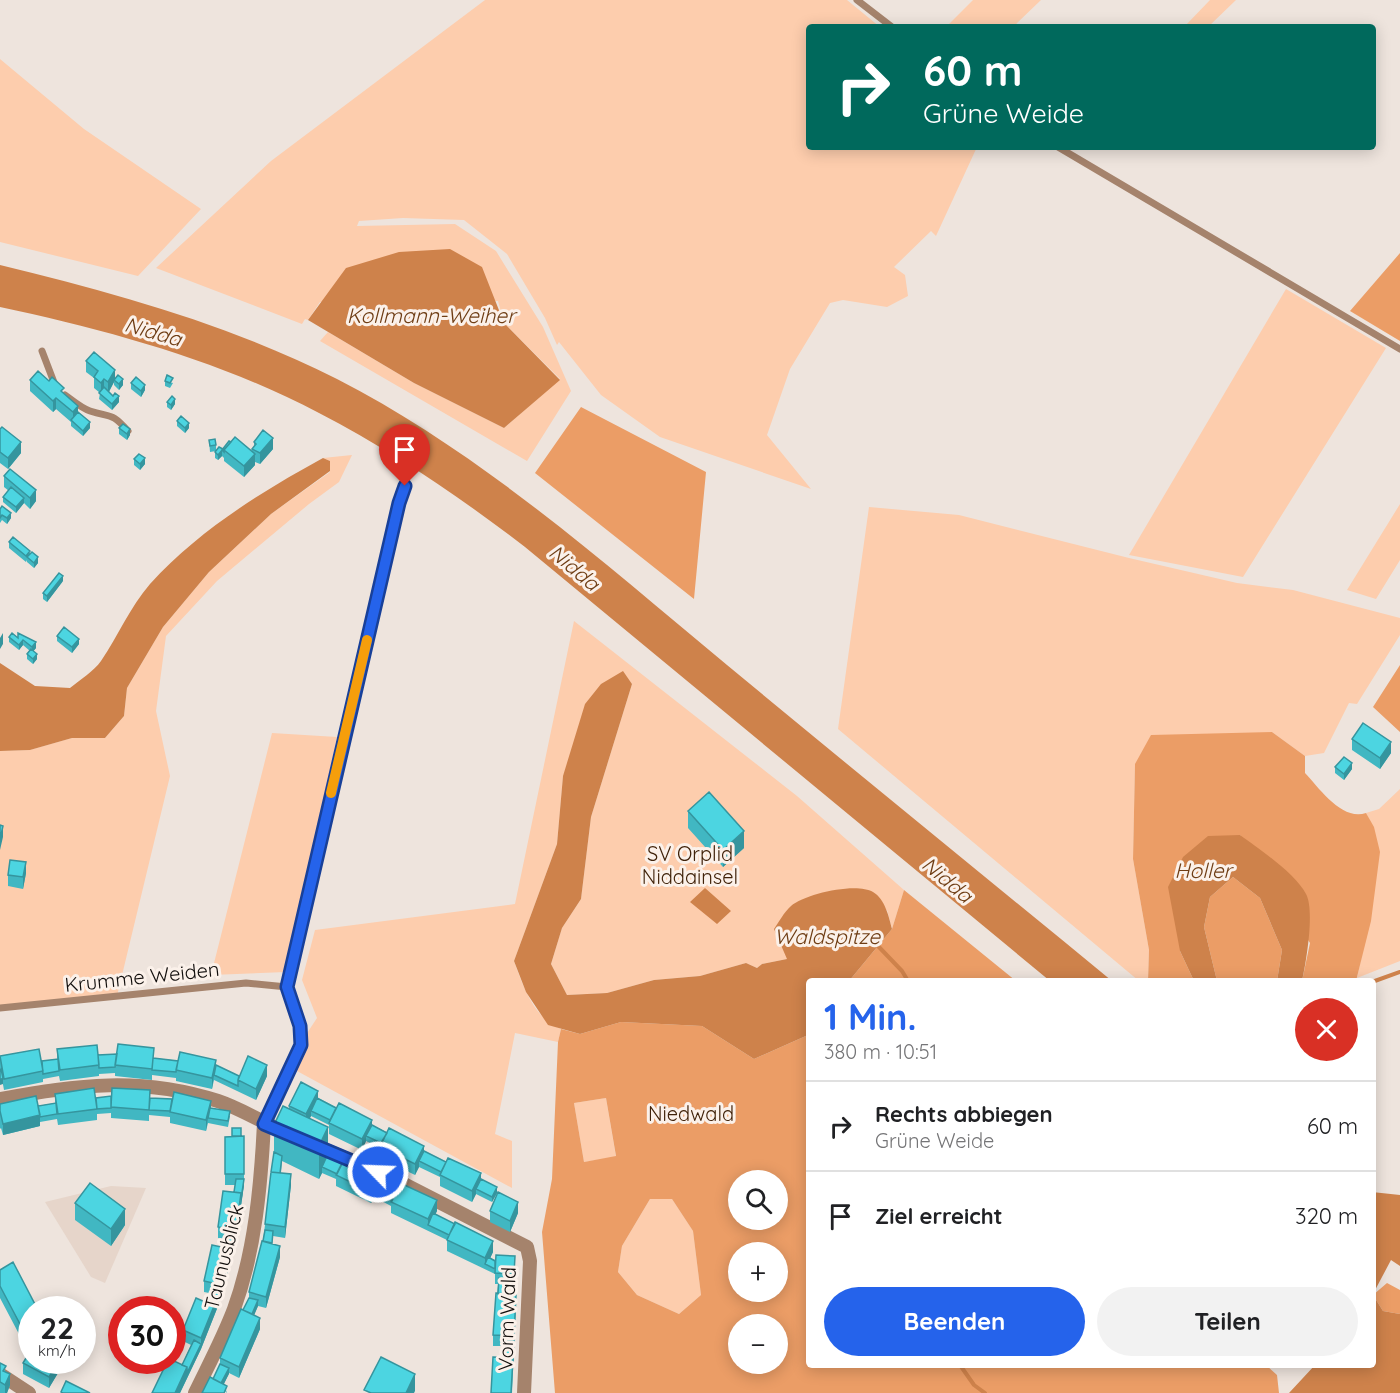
<!DOCTYPE html>
<html lang="de">
<head>
<meta charset="utf-8">
<style>
  :root { --surface:#fff; --page:#f2f2f2; --text:#202124; --muted:#757577; --line:#e0e0e0; --accent:#2563eb }
  body { margin:0; font-family:Quicksand,sans-serif; background:var(--page); color:var(--text); height:100vh; display:flex; flex-direction:column; font-size:22px; white-space:nowrap }
  * { box-sizing:border-box; margin:0 }
  p { font-size:20px; color:var(--muted) }
  .icon { flex:none; width:33px; height:33px; fill:none; stroke:currentColor; stroke-width:2; stroke-linecap:round; stroke-linejoin:round }
  .map { position:relative; flex:1; overflow:hidden }
  .drawer { position:absolute; left:806px; top:978px; width:570px; height:390px; display:flex; flex-direction:column; background:var(--surface); border-radius:6px; box-shadow:0 3px 15px #0003 }
  .drawer>* { flex:none }
  .hud { position:absolute; left:806px; top:24px; width:570px; height:126px; border-radius:6px; box-shadow:0 3px 15px #0003; background:#00695c; color:#fff; overflow:hidden }
  .fabs { position:absolute; left:728px; top:1170px; display:grid; gap:12px }
  .fabs a { display:grid; place-items:center; width:60px; height:60px; border-radius:50%; background:var(--surface); box-shadow:0 3px 15px #0003; font-size:30px }
  .speed { position:absolute; left:18px; top:1296px; display:flex; gap:12px; font-size:30px; font-weight:700; text-align:center }
  .speed>* { display:grid; place-content:center; width:78px; height:78px; border-radius:50%; background:var(--surface); box-shadow:0 3px 15px #0003; line-height:1 }
  .speed small { font-size:15px; font-weight:400 }
  .speed .limit { border:9px solid #d22; background:#fff; color:#111 }
  .pin { position:absolute; display:grid; place-items:center; width:51px; height:51px; color:#fff; margin:-62px -26px; border-radius:50% 50% 50% 0; rotate:-45deg; box-shadow:0 0 6px #0007 }
  .pin .icon { rotate:45deg }
  .me { position:absolute; width:66px; margin:-33px; rotate:294deg; stroke-linejoin:round; filter:drop-shadow(0 0 4px #0008) }
  .turn { display:flex; align-items:center; gap:21px; height:126px; padding:0 18px; font-size:27px }
  .turn .icon { width:78px; height:78px; stroke-width:2.5 }
  .turn b { display:block; font-size:42px; line-height:51px }
  .round { display:grid; place-items:center; flex:none; width:63px; height:63px; border-radius:32px; background:var(--page) }
  .summary { display:flex; align-items:center; justify-content:space-between; height:102px; padding:0 18px }
  h1 { font-size:36px; font-weight:700; line-height:45px; color:var(--accent) }
  .button { display:flex; gap:12px; margin-top:auto; padding:12px 18px }
  .button a { flex:1; height:69px; border-radius:36px; background:var(--accent); color:#fff; font-size:24px; font-weight:700; line-height:69px; text-align:center }
  .button a+a { background:var(--page); color:var(--text) }
  ul { padding:0; list-style:none }
  li { display:flex; align-items:center; gap:18px; height:90px; padding:0 18px; border-top:2px solid var(--line) }
  li div { flex:1 }
  li b { display:block; font-size:22px }
  li em { font-style:normal }
  .map>svg:first-child { display:block }
  .built { fill:#e6d5ca }
  .green { fill:#fdcdad }
  .forest { fill:#eb9d66; fill-rule:evenodd }
  .water { fill:#ce824b }
  .lines { fill:none; stroke-linecap:round; stroke-linejoin:round }
  .stream { stroke:#ce824b; stroke-width:4 }
  .lane { stroke:#a5836c; stroke-width:7 }
  .street { stroke:#a5836c; stroke-width:14 }
  .wall { fill:#41b7c2 }
  .shaded-wall { fill:#35959e }
  .building { fill:#4cd5e1; stroke:#35959e; stroke-width:1.5 }
  .route-casing { stroke:#184099; stroke-width:15 }
  .route { stroke:#2563eb; stroke-width:10 }
  .slow { stroke:#f59e0b; stroke-width:10 }
  .labels { text-anchor:middle; stroke-width:6; stroke-linejoin:round; paint-order:stroke }
  .park-label { font-size:20px; fill:#402209; stroke:#fbf1ea }
  .street-label { font-size:20px; fill:#110e0c; stroke:#fbf1ea }
  .water-label { font-size:21px; font-style:italic; fill:#6f3d14; stroke:#fbf1ea }
</style>
</head>
<body>
<div class="map">
<svg width="1400" height="1393" viewBox="0 0 1400 1393">
  <rect width="100%" height="100%" fill="#eee4dd"/>
  <!-- built -->
  <path class="built" d="M111,1186L146,1188L105,1283L91,1277L45,1202Z"/>
  <!-- green -->
  <path class="green" d="M485,0H847L880,27H808V147H977L936,236L931,231L894,267L905,275L908,296L887,307L843,300L830,303L790,369L767,435L811,489L660,437L601,395L559,342L557,345L545,318L507,254L464,220L403,218L359,221L357,226L455,224L496,251L543,327L571,391L527,461L320,341L328,332L414,383L504,428L560,379L504,323L498,301L320,302L308,320L305,319L302,324L156,268L271,161Z
    M973,0H1041L1013,27H946Z
    M1210,0H1236L1208,27H1184Z
    M0,59L84,129L201,209L138,276L0,242Z
    M1286,289L1386,348L1243,577L1129,555Z
    M352,455L339,482L309,504L217,581L166,636L156,711L170,776L117,996L0,1008V751L30,750L72,738H105L124,716L127,688L163,627L209,572L271,514L330,472V461L323,458Z
    M1400,504V560L1376,599L1347,590Z
    M869,507L959,515L1129,558L1237,583L1293,590L1400,618V635L1357,704L1349,703L1324,753L1305,756L1272,732L1135,764L1133,859L1149,950L1148,981H1139L838,729Z
    M574,621L797,796L904,890L892,929L887,910L787,959L762,964L757,968L746,963L700,976L654,980L607,993L567,995L551,964L562,928L581,899L591,817L632,684L623,672L563,776L557,844L514,961C523,986 534,1019 561,1029L558,1042L515,1033L495,1134L512,1141V1188L286,1065L317,1018L302,980L315,930L515,904Z
    M272,733L337,737L286,972L211,975Z
    M1400,789V961L1357,978C1366,939 1386,848 1366,813L1379,809Z
    M606,1098L616,1157L584,1162L574,1103Z
    M650,1199H672L693,1231L701,1295L679,1314L637,1295L618,1272L622,1246Z"/>
  <!-- forest -->
  <path class="forest" d="M1400,253V341L1350,311Z
    M581,407L706,472L694,599L535,473Z
    M1400,665V732L1373,707Z
    M1272,732L1305,756V773C1320,789 1342,821 1366,813L1374,827L1380,852L1371,921L1356,981H1302L1310,943L1240,835L1180,951L1194,981H1148L1149,950L1133,859L1135,764L1151,735Z
    M1233,877L1260,898L1282,950L1277,981H1217L1204,927L1210,897Z
    M904,890L1016,981H849L892,929Z
    M621,1022L702,1026L754,1059L808,1035V1365H1266L1277,1375L1279,1393H555L542,1232L552,1179L558,1042L561,1029L580,1034ZM606,1098L616,1156L584,1162L574,1103ZM738,1180H777V1220H738ZM650,1199H672L693,1231L701,1295L679,1314L637,1295L618,1272L622,1246ZM738,1252H777V1292H738ZM738,1324H777V1364H738Z
    M1387,1283L1400,1290V1314L1383,1311L1373,1295Z"/>
  <!-- water -->
  <path class="water" d="M450,249L482,267L504,323L560,380L504,428L414,383L308,320L346,268L399,252Z
    M0,265C115,293 231,325 337,379C481,453 604,563 727,665C855,771 984,876 1112,981H1050L525,547C460,497 392,451 319,413C221,361 108,330 0,307Z
    M323,458L330,461V471L271,514L209,572L163,627L127,688L124,716L105,738H72L30,750L0,751V663L35,686L70,688C80,680 94,671 101,661C118,636 130,607 150,584C198,531 261,492 323,458Z
    M623,671L632,684L591,817L581,899L562,928L551,964L567,995L607,993L654,980L700,976L746,963L757,968L762,964L787,959L774,929C779,922 784,912 791,906C805,894 856,882 873,892C885,899 889,917 892,929L849,981H808V1035L754,1059L702,1026L621,1022L580,1034L548,1025L526,992L514,961L557,844L563,776L585,704L601,684Z
    M1240,835C1259,849 1295,873 1306,894C1315,910 1306,963 1302,981H1277L1282,950L1260,898L1233,877L1210,897L1204,927L1217,981H1194L1180,951L1168,887L1183,857L1208,836Z
    M705,888L731,911L717,924L690,902Z
    M1372,1192L1400,1195V1266L1391,1260L1373,1294Z
    M1373,1295L1383,1311L1400,1314V1393H1289L1315,1365H1372Z"/>
  <g class="lines">
    <!-- stream -->
    <path class="stream" d="M878,946L902,971L908,981
      M1372,982L1400,972
      M960,1365L974,1385L985,1393"/>
    <!-- lane -->
    <path class="lane" d="M857,0L892,27
      M1058,147L1400,349
      M42,351L55,385
      M65,395C72,400 81,408 90,411C112,418 111,412 128,431
      M0,1008L246,983L287,987
      M264,1123L301,1045L300,1026L287,987L399,503L405,486"/>
    <!-- street -->
    <path class="street" d="M0,1099C79,1085 139,1076 218,1101C242,1109 265,1124 289,1134
      M312,1144L396,1180L527,1247L530,1261L524,1393
      M0,1374L29,1393
      M195,1393C208,1366 223,1338 234,1309C255,1251 261,1185 264,1123"/>
  </g>
  <!-- wall -->
  <path class="wall" d="M86,361L123,385L119,390L114,385V382L109,392L119,402L112,410L99,399L100,393L94,388V378L86,372Z
    M30,380L64,394L90,428L83,436L71,426V422L56,409L53,412L30,391Z
    M165,381L173,383L170,388L165,386Z
    M131,383L145,390L141,397L131,389Z
    M167,402L175,404L171,410L167,407Z
    M177,421L189,428L185,433L177,426Z
    M119,428L130,435L127,440L119,434Z
    M0,429L21,453L8,469L0,463Z
    M209,440L216,445V451L210,452Z
    M254,442L273,449L260,464L255,462V465L244,477L224,461V458L222,456L218,460L215,458V452L223,450L252,451V449L254,447Z
    M134,459L145,464L140,470L134,465Z
    M4,476L36,501L30,509L24,503L16,513L3,502V497L9,491L4,487Z
    M0,509L11,518L7,524L2,520L0,523Z
    M9,542L30,553L38,563L34,568L27,562V560L26,562L9,548Z
    M63,581L47,602L43,599V593Z
    M57,636L79,644L72,653L57,641Z
    M9,637L18,638L36,648L33,651L37,659L33,664L27,659V654L30,651L23,645L19,650L9,642Z
    M1352,739L1391,753L1380,769L1352,750Z
    M1335,767L1352,769L1344,780L1335,773Z
    M688,811L744,848L723,867L688,828Z
    M26,873L23,889L8,886V875Z
    M57,1049L98,1055L154,1058L216,1065L239,1076H267L256,1100L214,1080L212,1089L176,1081V1078L152,1075V1080L115,1076V1073L99,1074V1076L60,1081L59,1076L43,1079V1082L4,1090L0,1068V1056L42,1061L57,1059Z
    M55,1094L96,1098H150L211,1108L230,1116L228,1127L208,1123L206,1131L170,1123V1117L149,1115V1114V1121L111,1118V1113L97,1114V1120L58,1125L57,1119L40,1122V1126L3,1135L1,1128L0,1129V1104L38,1106L55,1103Z
    M318,1098L481,1179L497,1193L492,1202L476,1194L472,1202L440,1186V1177L419,1167L415,1175L380,1158V1148L366,1141L362,1150L329,1134V1125L311,1116L310,1118L328,1157L437,1211L435,1214L493,1252L490,1258L515,1267L514,1285L506,1284V1294L516,1306L512,1393H491L504,1357L505,1346H493V1335L498,1284H495V1274L447,1251V1240L391,1213V1206L374,1197L371,1203L336,1186V1179L322,1173L319,1179L282,1161L281,1173L291,1185L285,1238L273,1236L272,1244L280,1257L266,1308L258,1306L254,1315L260,1329L239,1378L229,1373L224,1384L227,1393L213,1379L220,1364V1358L249,1298V1292L263,1241L274,1152V1125L289,1109V1106Z
    M244,1136V1185L236,1241L222,1296L201,1349L180,1393H152L182,1365L191,1345L183,1341V1330L210,1304L214,1294L204,1292V1281L225,1248L227,1240L218,1238V1227L234,1192L235,1185H225V1137Z
    M75,1203L125,1225L111,1246L75,1220Z
    M490,1211L518,1213L510,1232L490,1222Z
    M0,1270L38,1310L32,1360L58,1373L49,1388L23,1374V1363L29,1353L0,1298Z
    M0,1363L6,1372L10,1385L7,1393H0Z"/>
  <!-- shaded-wall -->
  <path class="shaded-wall" d="M115,370V381L114,380V382L108,393V382Z
    M104,379V390L101,394V383Z
    M123,379V385L119,390V384Z
    M145,385V390L141,397V391Z
    M119,396V402L112,410V404Z
    M56,398V409L53,412V401Z
    M175,399V404L171,410V405Z
    M78,406V417L73,423V412Z
    M90,422V428L83,436V431Z
    M189,423V428L185,433V428Z
    M130,429V435L127,440V434Z
    M273,438V449L260,464V453Z
    M21,442V453L8,469V458Z
    M222,450V456L218,460V455Z
    M255,454V465L244,477V466Z
    M145,458V464L140,470V464Z
    M36,490V501L30,509V498Z
    M24,498V503L16,513V507Z
    M11,513V518L7,524V518Z
    M38,557V563L34,568V563Z
    M63,576V581L47,602V596Z
    M3,633V644L0,649V638Z
    M79,639V644L72,653V647Z
    M23,640V645L19,650V645Z
    M36,642V648L32,653V647Z
    M37,654V659L33,664V659Z
    M1391,742V753L1380,769V758Z
    M1352,763V769L1344,780V774Z
    M3,826V837L0,850V839Z
    M744,831V848L723,867V850Z
    M26,862V873L23,889V877Z
    M216,1060V1071L214,1075L212,1089V1078Z
    M267,1065V1076L256,1100V1089Z
    M3,1078V1084L0,1085V1080Z
    M318,1091V1102L311,1111V1116L306,1125V1114Z
    M211,1101V1112L208,1118L206,1131V1120Z
    M40,1115V1126L3,1135V1124Z
    M372,1120V1131L366,1136V1141L362,1150V1139Z
    M328,1127V1160L322,1167V1173L319,1179V1146Z
    M424,1146V1157L419,1161V1167L415,1175V1164Z
    M481,1173V1185L476,1189V1194L472,1202V1191Z
    M291,1174V1185L285,1238V1227Z
    M380,1174V1185L374,1192V1197L371,1203V1192Z
    M244,1179V1185L236,1241V1230Z
    M497,1187V1193L492,1202V1197Z
    M437,1200V1211L430,1226L428,1225V1219Z
    M518,1202V1213L510,1232V1221Z
    M125,1209V1225L111,1246V1229Z
    M236,1235V1241L222,1296L201,1349L180,1393H175L187,1367L201,1344V1338L214,1306L222,1291V1285L231,1249Z
    M493,1241V1252L487,1265L485,1264V1258Z
    M280,1246V1257L266,1308V1297Z
    M258,1300V1306L250,1325V1319Z
    M260,1318V1329L239,1378V1367Z
    M58,1362V1373L49,1388V1377Z
    M229,1368V1374L219,1393V1387Z
    M10,1374V1385L7,1393H5V1385Z
    M415,1374V1391L414,1393H406Z"/>
  <!-- building -->
  <path class="building" d="M94,352L115,370L108,382L104,379L101,383L94,377L98,371L86,361Z
    M38,371L49,381L52,377L64,388L61,391L78,406L73,412L56,398L53,401L30,380Z
    M118,375L123,379L119,384L114,380Z
    M167,375L173,378L170,383L165,381Z
    M136,377L145,385L141,391L131,383Z
    M104,387L113,396L115,393L119,396L112,404L99,393Z
    M172,396L175,399L171,405L167,402Z
    M78,412L90,422L83,431L71,420Z
    M181,416L189,423L185,428L177,421Z
    M123,424L130,429L127,434L119,428Z
    M2,427L21,442L8,458L0,452V429Z
    M263,430L273,438L260,453L252,449L256,444L254,442Z
    M235,437L255,454L244,466L224,450Z
    M215,439L216,445L210,446L209,440Z
    M229,441L231,442L224,450V452L222,450Z
    M219,447L223,449L218,455L215,452Z
    M139,454L145,458L140,464L134,459Z
    M10,469L36,490L30,498L4,476Z
    M11,487L24,498L16,507L3,497Z
    M2,506L11,513L7,518L2,515L0,518V509Z
    M13,537L30,551L26,556L9,542Z
    M32,552L38,557L34,563L27,557Z
    M59,573L63,576L47,596L43,593Z
    M64,627L79,639L72,647L57,636Z
    M12,633L18,638V633L36,642L32,647L23,640L19,645L9,637Z
    M31,649L37,654L33,659L27,654Z
    M1363,723L1391,742L1380,758L1352,739Z
    M1344,757L1352,763L1344,774L1335,767Z
    M709,792L744,831L723,850L688,811Z
    M0,825L3,826L0,839Z
    M10,860L26,862L23,877L8,875Z
    M118,1044L154,1048L152,1069L115,1065Z
    M97,1045L99,1065L60,1070L57,1049Z
    M39,1049L43,1071L4,1079L0,1056Z
    M180,1052L216,1060L212,1078L176,1070Z
    M117,1054L115,1067L99,1068L98,1055Z
    M248,1056L267,1065L256,1089L238,1080Z
    M153,1058L178,1061L176,1072L152,1070Z
    M58,1059L59,1071L43,1074L42,1061Z
    M216,1065L239,1076L238,1080V1086L214,1075Z
    M1,1069L3,1078L0,1080V1070Z
    M301,1082L318,1091L306,1114L289,1106Z
    M94,1088L97,1109L58,1114L55,1094Z
    M112,1088L150,1090L149,1110L111,1107Z
    M174,1092L211,1101L206,1120L170,1112Z
    M36,1096L40,1115L3,1124L0,1111V1104Z
    M111,1096V1108L96,1109H97L96,1098Z
    M150,1098L172,1099L170,1111L149,1110Z
    M317,1098L336,1108L330,1120L311,1111Z
    M56,1103L57,1114L40,1117L38,1106Z
    M339,1103L372,1120L362,1139L329,1123Z
    M283,1106L328,1127L319,1146L274,1125Z
    M210,1108L230,1111L228,1121L208,1118Z
    M372,1125L387,1133L381,1143L366,1136Z
    M232,1128H241V1136H232Z
    M389,1128L424,1146L415,1164L380,1147Z
    M244,1136V1174H225V1137Z
    M424,1151L446,1162L441,1172L419,1161Z
    M274,1152L282,1156L280,1173L271,1172Z
    M327,1156L342,1164L337,1174L322,1167Z
    M345,1157L380,1174L371,1192L336,1175Z
    M448,1158L481,1173L472,1191L440,1175Z
    M271,1172L291,1174L285,1227L265,1224Z
    M236,1179H244L241,1199V1193L234,1192Z
    M481,1179L497,1187L492,1197L476,1189Z
    M379,1182L397,1190L392,1201L374,1192Z
    M90,1183L125,1209L111,1229L75,1203Z
    M400,1183L437,1200L428,1219L391,1202Z
    M223,1191L241,1193L236,1230L218,1227Z
    M498,1192L518,1202L510,1221L490,1211Z
    M433,1213L455,1224L449,1235L428,1225Z
    M455,1222L493,1241L485,1258L447,1240Z
    M265,1230L273,1231L272,1243L263,1241Z
    M228,1234L236,1235L231,1255V1249L225,1248Z
    M262,1241L280,1246L266,1297L249,1292Z
    M212,1245L231,1249L222,1285L204,1281Z
    M496,1255L515,1256L514,1274L495,1273Z
    M488,1257L495,1261V1269L485,1264Z
    M13,1262L38,1310H32V1347L0,1286V1270Z
    M499,1278L506,1279V1294H498Z
    M216,1289L222,1291L214,1311V1306L210,1304Z
    M496,1293L516,1295L514,1336L493,1335Z
    M196,1298L214,1306L201,1338L183,1330Z
    M249,1298L258,1300L252,1314L243,1310Z
    M241,1309L260,1318L239,1367L220,1358Z
    M194,1340L201,1344L187,1373V1367L182,1365Z
    M505,1341H514L513,1363V1358L504,1357Z
    M32,1348V1360H55L58,1362L49,1377L23,1363Z
    M381,1357L415,1374L406,1393H371L364,1390Z
    M493,1357L513,1358L511,1393H491Z
    M168,1360H172L187,1367L175,1393H152Z
    M0,1363L6,1366L3,1371L10,1374L5,1385L0,1382Z
    M220,1364L229,1368L221,1383L213,1379Z
    M210,1377L227,1386L224,1393H202Z
    M66,1381L90,1393H63L61,1392Z"/>
  <g class="lines">
    <defs>
      <path id="route" d="M378,1172L264,1124L301,1045L300,1026L287,987L399,503L405,486"/>
    </defs>
    <!-- route casing -->
    <use href="#route" class="route-casing"/>
    <!-- route -->
    <use href="#route" class="route"/>
    <!-- slow -->
    <path class="slow" d="M331,793L367,640"/>
  </g>
  <g class="labels">
    <!-- park labels -->
    <g class="park-label">
      <text x="690" y="861">SV Orplid<tspan x="690" dy="23">Niddainsel</tspan></text>
      <text x="691" y="1121">Niedwald</text>
    </g>
    <!-- street labels -->
    <g class="street-label">
      <text transform="translate(142 977) rotate(-6)" y="7">Krumme Weiden</text>
      <text transform="translate(224 1257) rotate(-76)" y="7">Taunusblick</text>
      <text transform="translate(507 1319) rotate(-88)" y="7">Vorm Wald</text>
    </g>
    <!-- water labels -->
    <g class="water-label">
      <text x="431" y="323">Kollmann-Weiher</text>
      <text transform="translate(153 332) rotate(16)" y="7">Nidda</text>
      <text transform="translate(574 568) rotate(40)" y="7">Nidda</text>
      <text x="1203" y="878">Holler</text>
      <text transform="translate(947 880) rotate(40)" y="7">Nidda</text>
      <text x="827" y="944">Waldspitze</text>
    </g>
  </g>
</svg>
<div class="fabs">
<a><svg class="icon" aria-label="search" viewBox="0 0 24 24"><circle cx="10" cy="10" r="6"/><path d="M15 15l6 6"/></svg></a>
<a>+</a>
<a>−</a>
</div>
<div class="speed"><div>22<small>km/h</small></div><div class="limit">30</div></div>
<div class="pin" style="left:405px;top:486px;background:#d93025"><svg class="icon" aria-label="arrive" viewBox="0 0 24 24"><path d="M6 21V4h12l-3 4 3 4H6"/></svg></div>
<svg class="me" style="left:378px;top:1172px" viewBox="-20 -20 40 40"><circle r="17" fill="#2563eb" stroke="#fff" stroke-width="3"/><path d="M0-11L8 9 0 5-8 9z" fill="#fff"/></svg>
<div class="hud">
<div class="turn"><svg class="icon" aria-label="right" viewBox="0 0 24 24"><path d="M7 20v-9h11M14 6l5 5-5 5"/></svg><div><b>60 m</b>Grüne Weide</div></div>
</div>
<section class="drawer">
<div class="summary"><div><h1>1 Min.</h1><p>380 m · 10:51</p></div><a class="round" style="background:#d93025;color:#fff"><svg class="icon" aria-label="close" viewBox="0 0 24 24"><path d="M6 6l12 12M18 6L6 18"/></svg></a></div>
<ul>
<li><svg class="icon" aria-label="right" viewBox="0 0 24 24"><path d="M7 20v-9h11M14 6l5 5-5 5"/></svg><div><b>Rechts abbiegen</b><p>Grüne Weide</p></div><em>60 m</em></li>
<li><svg class="icon" aria-label="arrive" viewBox="0 0 24 24"><path d="M6 21V4h12l-3 4 3 4H6"/></svg><div><b>Ziel erreicht</b></div><em>320 m</em></li>
</ul>
<div class="button"><a>Beenden</a><a>Teilen</a></div>
</section>
</div>
</body>
</html>
